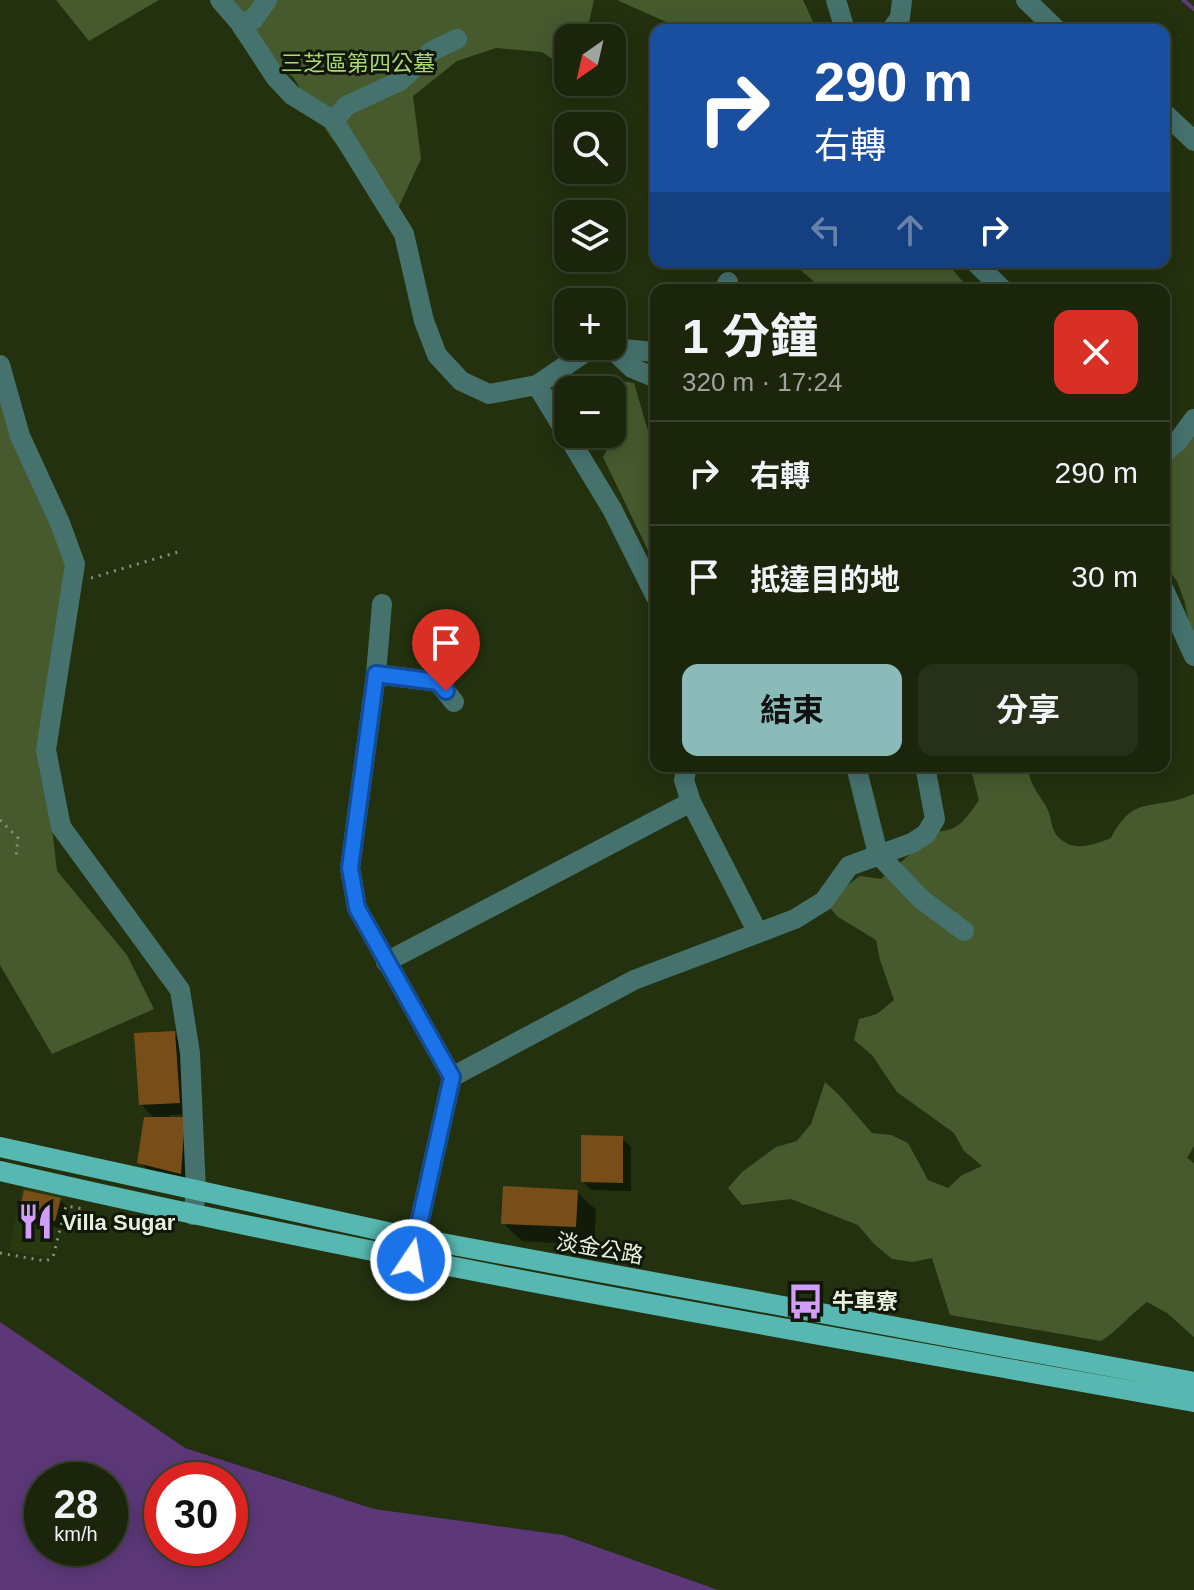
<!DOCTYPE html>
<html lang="zh-TW">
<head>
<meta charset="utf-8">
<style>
  :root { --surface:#1a250b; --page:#273119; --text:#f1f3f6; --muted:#9fa59d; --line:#38422c; --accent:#8bbbb9 }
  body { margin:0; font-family:Arial,"Noto Sans TC",sans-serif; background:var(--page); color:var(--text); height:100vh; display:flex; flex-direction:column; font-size:30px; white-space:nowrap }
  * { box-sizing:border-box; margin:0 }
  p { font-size:26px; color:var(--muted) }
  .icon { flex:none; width:44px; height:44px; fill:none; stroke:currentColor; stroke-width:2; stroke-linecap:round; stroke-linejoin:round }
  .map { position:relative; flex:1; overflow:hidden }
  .details { position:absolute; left:650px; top:284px; width:520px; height:488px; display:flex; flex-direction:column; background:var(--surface); border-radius:16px; box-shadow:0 4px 20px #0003,0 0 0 2px var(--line) }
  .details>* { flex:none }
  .guide { position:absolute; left:650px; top:24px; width:520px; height:244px; border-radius:16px; box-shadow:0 4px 20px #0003,0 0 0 2px var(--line); background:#1a4fa0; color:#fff; overflow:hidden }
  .needle { width:52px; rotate:214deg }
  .buttons { position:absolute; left:554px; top:24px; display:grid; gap:16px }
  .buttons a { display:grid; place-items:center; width:72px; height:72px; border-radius:16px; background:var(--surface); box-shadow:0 4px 20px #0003,0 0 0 2px var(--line); font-size:40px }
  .speed { position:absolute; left:24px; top:1462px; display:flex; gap:16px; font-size:40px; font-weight:700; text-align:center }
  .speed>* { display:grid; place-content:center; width:104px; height:104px; border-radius:50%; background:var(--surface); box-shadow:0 4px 20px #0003,0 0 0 2px var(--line); line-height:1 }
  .speed small { font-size:20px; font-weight:400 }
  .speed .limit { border:12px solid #d22; background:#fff; color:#111 }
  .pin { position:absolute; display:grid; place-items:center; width:68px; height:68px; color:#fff; margin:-82px -34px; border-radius:50% 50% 50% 0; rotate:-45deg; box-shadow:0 0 8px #0007 }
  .pin .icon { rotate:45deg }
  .me { position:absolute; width:88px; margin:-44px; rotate:12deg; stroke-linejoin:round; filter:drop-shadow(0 0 6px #0008) }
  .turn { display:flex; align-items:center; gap:28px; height:168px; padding:0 32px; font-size:36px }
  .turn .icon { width:104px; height:104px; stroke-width:2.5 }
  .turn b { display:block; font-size:56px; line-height:68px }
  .lanes { display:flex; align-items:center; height:76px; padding:0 32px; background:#0003; justify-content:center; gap:40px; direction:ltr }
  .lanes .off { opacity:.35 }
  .round { display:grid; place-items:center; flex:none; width:84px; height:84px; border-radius:16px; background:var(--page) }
  .summary { display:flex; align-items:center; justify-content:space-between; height:136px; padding:0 32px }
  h1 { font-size:48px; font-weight:700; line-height:60px }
  .action { display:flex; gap:16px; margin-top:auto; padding:16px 32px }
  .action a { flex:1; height:92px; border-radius:16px; background:var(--accent); color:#111; font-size:32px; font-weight:700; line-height:92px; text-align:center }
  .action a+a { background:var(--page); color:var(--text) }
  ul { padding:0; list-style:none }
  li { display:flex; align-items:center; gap:24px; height:104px; padding:0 32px; border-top:2px solid var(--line) }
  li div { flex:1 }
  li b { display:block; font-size:30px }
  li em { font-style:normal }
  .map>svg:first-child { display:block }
  .built { fill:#293a10 }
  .green { fill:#465a2e }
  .water { fill:#5d3879; fill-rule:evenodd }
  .shadow { fill:#0007 }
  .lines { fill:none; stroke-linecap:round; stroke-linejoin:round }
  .stream { stroke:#5d3879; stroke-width:4 }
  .building { fill:#784e18 }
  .path { stroke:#879378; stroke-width:3; stroke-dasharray:2 6; stroke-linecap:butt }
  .minor { stroke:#46726e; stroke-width:20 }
  .major { stroke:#56b8b1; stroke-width:20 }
  .route-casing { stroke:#114b97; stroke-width:20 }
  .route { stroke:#1a73e8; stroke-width:14 }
  .labels { text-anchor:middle; stroke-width:6; stroke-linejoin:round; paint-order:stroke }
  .park-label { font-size:22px; fill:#acd973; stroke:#101708 }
  .poi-label { font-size:22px; font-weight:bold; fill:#e6f0dc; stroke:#101708; text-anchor:start }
  .street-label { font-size:22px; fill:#e6f0dc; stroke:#101708 }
</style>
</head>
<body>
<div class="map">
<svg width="1194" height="1590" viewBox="0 0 1194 1590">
  <rect width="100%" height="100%" fill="#23310f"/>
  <!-- built -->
  <path class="built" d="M22,1188L64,1195L49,1257L9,1251Z"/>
  <!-- green -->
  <path class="green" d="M56,0H159L89,41Z
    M210,0H594L588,26L598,38H568V70L542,52L496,48L457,61L413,96L421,159L394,217L330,136L293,77L236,36L220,6Z
    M617,0H803L817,30H676L673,25Z
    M791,262H946L970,290H824Z
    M610,379L634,383L648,431H656V567L603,457L627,414Z
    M0,387L66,555L45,767L57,871L127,955L154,1009L52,1054L0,965Z
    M1194,416V650L1185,603L1177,581L1164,564V437Z
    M970,766H1028C1029,783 1037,792 1046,806C1051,815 1051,828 1057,836C1073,853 1093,845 1111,838C1134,793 1153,812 1194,794V1146L1187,1158L1194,1163V1337L1167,1313L1147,1302C1129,1315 1120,1329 1101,1341L950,1315L932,1258L912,1262L892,1259L874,1244L858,1225L791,1199L742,1205L728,1188L742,1172L776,1147L797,1141L811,1124L825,1082L839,1095L872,1133L891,1135L908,1143L928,1180L948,1188L962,1175L982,1166L964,1151L954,1133L897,1092L872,1055L854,1040L859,1019L877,1014L894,1000L880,960L876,940L838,917L820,897L842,889L860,876L881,879L914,851L923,832C956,833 961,826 979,800Z"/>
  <!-- water -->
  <path class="water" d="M0,1322L185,1448L374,1509L563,1535L718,1590H0ZM110,1480V1548H42V1480ZM230,1480V1548H162V1480Z"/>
  <!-- shadow -->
  <path class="shadow" d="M174,1033L186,1045L191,1114L169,1115V1119H184L189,1181L149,1171L140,1162L155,1119L141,1104Z
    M622,1138L631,1147V1191L592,1190L583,1182Z
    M577,1192L596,1210L594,1245L522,1241L503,1223Z
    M60,1200L69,1209L64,1229L30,1222L21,1214Z"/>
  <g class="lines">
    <!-- stream -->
    <path class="stream" d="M1183,0L1194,9"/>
  </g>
  <!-- building -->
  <path class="building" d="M175,1031L180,1103L139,1105L134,1033Z
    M144,1117H185L181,1174L137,1163Z
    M581,1135L623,1136V1183L581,1182Z
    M503,1186L578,1190L576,1227L501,1224Z
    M24,1190L61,1198L55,1221L19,1214Z"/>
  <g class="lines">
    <!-- path -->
    <path class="path" d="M91,578L178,552
      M0,820L18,838L16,856
      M0,1253L46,1261L53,1257L66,1206L84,1209"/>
    <!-- minor -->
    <path class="minor" d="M220,0L240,23L276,78L292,95L334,121L404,234L424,321L437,355L461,381L489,394L537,385
      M836,0L845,30
      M1026,0L1057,30
      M240,23L253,20L267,0
      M891,30L900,18L902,0
      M1164,113L1194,141
      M334,121L346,106L400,81L432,51L457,39
      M975,262L1003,290
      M724,290L728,282
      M611,348L632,368L656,378
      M656,352L611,348L584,353L537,385L612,509L656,597
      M0,365L20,436L60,523L75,564L46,750L61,827L180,990L190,1053L196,1192L193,1215
      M1164,453L1178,441L1194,419
      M1164,590L1194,656
      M382,604L376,674L350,868L357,908L452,1077
      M376,674L438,682L454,702
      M687,766L684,780L691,802L758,933
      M856,766L878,854L921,899L964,931
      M386,962L691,802
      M411,1260L452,1077L634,980L795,919L824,901L849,866L912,843L926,834L935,819L925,766"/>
    <!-- major -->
    <path class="major" d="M0,1147L415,1238L1194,1382
      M0,1171C395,1263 795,1330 1194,1402"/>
  </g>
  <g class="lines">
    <defs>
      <path id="route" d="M411,1260L452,1077L357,908L350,868L376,674L438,682L446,691"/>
    </defs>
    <!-- route casing -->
    <use href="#route" class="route-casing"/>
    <!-- route -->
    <use href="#route" class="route"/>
  </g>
  <!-- icons -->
  <defs>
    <symbol id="restaurant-bare" viewBox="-9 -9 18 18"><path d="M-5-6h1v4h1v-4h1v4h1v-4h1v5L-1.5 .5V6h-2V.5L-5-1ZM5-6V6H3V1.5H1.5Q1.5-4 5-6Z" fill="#d29dfd" stroke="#101708" stroke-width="2.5" paint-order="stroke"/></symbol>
    <symbol id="bus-bare" viewBox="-9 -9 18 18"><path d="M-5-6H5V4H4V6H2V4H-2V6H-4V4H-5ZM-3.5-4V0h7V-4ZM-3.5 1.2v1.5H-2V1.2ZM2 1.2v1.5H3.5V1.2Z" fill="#d29dfd" stroke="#101708" stroke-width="2.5" paint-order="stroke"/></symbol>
  </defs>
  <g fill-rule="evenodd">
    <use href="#restaurant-bare" x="10" y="1196" width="51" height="51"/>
    <use href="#bus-bare" x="780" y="1276" width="51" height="51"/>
  </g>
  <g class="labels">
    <!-- park labels -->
    <g class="park-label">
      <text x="358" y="71">三芝區第四公墓</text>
    </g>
    <!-- poi labels -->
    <g class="poi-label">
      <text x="62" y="1230">Villa Sugar</text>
      <text x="832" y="1309">牛車寮</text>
    </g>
    <!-- street labels -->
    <g class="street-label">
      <text transform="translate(600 1248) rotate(10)" y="8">淡金公路</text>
    </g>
  </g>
</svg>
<div class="buttons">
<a><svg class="needle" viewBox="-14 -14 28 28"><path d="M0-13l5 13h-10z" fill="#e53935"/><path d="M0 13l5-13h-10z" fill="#9fa59d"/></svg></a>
<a><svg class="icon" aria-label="search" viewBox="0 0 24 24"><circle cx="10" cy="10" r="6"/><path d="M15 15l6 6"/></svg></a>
<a><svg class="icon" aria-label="layers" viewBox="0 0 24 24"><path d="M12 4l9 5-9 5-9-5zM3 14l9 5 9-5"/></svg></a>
<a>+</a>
<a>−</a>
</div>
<div class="speed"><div>28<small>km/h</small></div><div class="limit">30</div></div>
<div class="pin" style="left:446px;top:691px;background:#d93025"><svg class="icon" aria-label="arrive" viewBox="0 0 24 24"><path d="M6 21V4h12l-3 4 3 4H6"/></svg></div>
<svg class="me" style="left:411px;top:1260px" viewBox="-20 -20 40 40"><circle r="17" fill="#1a73e8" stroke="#fff" stroke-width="3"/><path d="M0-11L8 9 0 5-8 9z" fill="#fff"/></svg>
<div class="guide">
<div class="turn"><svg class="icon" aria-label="right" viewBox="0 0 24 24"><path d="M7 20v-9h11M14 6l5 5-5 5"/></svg><div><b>290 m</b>右轉</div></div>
<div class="lanes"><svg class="icon off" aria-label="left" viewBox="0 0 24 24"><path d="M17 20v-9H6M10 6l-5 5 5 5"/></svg><svg class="icon off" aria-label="ahead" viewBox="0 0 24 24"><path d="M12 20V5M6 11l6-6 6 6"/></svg><svg class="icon" aria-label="right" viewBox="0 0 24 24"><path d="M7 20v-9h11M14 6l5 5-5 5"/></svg></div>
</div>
<section class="details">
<div class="summary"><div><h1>1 分鐘</h1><p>320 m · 17:24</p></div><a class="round" style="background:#d93025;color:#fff"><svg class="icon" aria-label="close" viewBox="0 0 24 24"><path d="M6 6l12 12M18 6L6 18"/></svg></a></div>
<ul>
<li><svg class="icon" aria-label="right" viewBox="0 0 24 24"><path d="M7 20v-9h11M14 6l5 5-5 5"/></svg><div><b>右轉</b></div><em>290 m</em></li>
<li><svg class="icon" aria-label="arrive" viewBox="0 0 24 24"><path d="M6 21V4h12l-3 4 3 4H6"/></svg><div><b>抵達目的地</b></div><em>30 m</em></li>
</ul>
<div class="action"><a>結束</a><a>分享</a></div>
</section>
</div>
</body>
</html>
